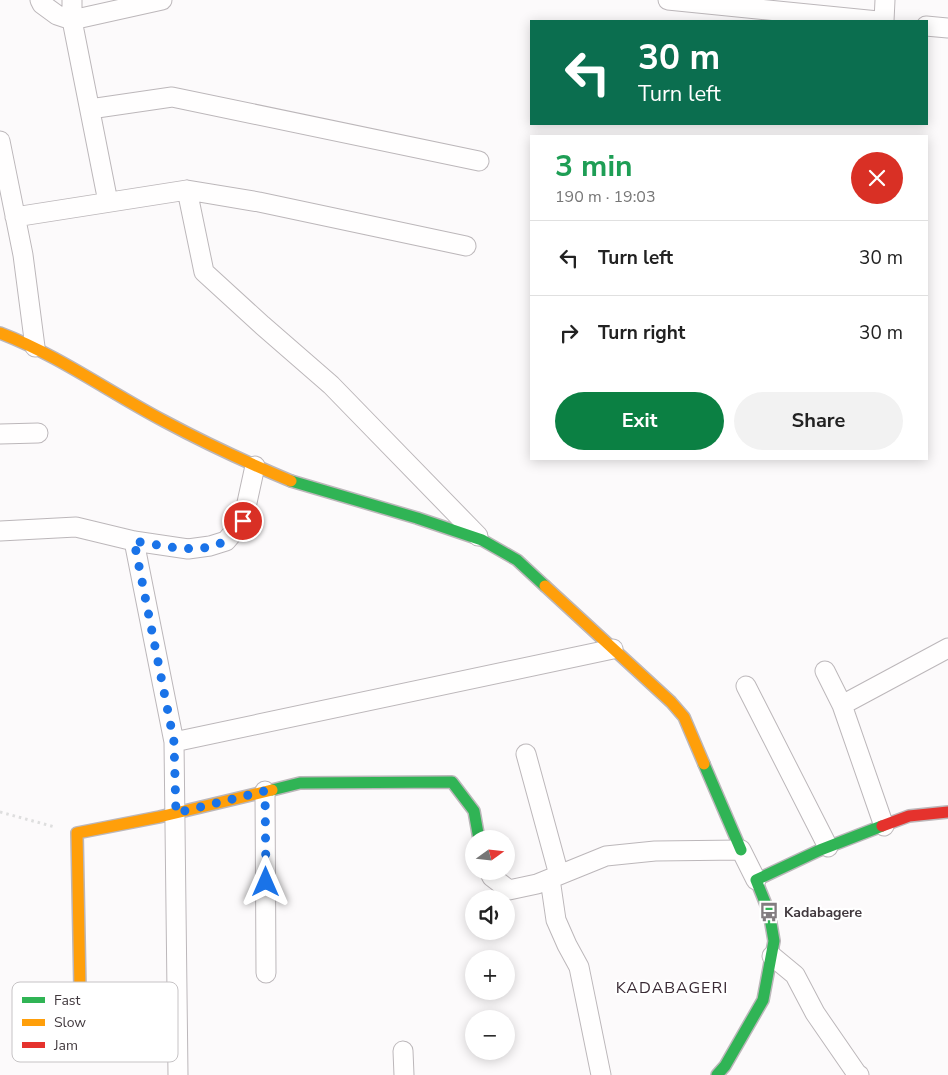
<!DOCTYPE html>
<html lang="en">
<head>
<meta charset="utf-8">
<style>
  :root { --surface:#fff; --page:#f2f2f2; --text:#222; --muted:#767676; --line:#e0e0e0; --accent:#0b8043 }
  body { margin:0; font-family:"Nunito Sans",sans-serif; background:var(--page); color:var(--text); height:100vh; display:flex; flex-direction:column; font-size:19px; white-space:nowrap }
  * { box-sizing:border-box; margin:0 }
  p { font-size:16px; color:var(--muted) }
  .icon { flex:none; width:28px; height:28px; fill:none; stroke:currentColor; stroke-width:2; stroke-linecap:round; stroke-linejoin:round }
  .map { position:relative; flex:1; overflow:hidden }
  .sheet { position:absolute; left:530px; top:135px; width:398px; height:325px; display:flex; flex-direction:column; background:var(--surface); border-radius:0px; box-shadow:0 2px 12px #0003 }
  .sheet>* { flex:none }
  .banner { position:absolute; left:530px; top:20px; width:398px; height:105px; border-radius:0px; box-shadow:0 2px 12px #0003; background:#0b6e4f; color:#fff; overflow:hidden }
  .needle { width:32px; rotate:75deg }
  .tools { position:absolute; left:465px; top:830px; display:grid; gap:10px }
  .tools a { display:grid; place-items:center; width:50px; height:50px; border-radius:50%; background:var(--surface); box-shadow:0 2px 12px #0003; font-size:25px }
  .pin { position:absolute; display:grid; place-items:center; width:42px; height:42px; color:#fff; margin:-21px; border:2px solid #fff; border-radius:50%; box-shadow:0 1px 5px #0007 }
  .me { position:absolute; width:55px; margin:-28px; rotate:0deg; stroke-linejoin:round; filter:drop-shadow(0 0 4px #0008) }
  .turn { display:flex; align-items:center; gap:18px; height:105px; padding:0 25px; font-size:22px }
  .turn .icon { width:65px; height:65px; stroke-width:2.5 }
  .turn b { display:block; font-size:35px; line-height:42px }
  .round { display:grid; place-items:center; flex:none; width:52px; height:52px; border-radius:26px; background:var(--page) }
  .headline { display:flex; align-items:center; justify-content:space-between; height:85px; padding:0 25px }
  h1 { font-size:30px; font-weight:700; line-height:38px; color:#1e9e55 }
  .action { display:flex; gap:10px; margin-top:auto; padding:10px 25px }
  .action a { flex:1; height:58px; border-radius:30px; background:var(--accent); color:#fff; font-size:20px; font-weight:700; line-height:58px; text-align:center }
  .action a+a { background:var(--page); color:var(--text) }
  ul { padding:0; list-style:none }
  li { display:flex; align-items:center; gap:15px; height:75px; padding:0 25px; border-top:1px solid var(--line) }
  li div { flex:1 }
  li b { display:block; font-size:19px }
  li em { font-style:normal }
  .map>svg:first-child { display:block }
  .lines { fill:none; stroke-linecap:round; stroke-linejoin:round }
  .street-casing { stroke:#bcb7ba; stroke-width:21 }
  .fast-casing { stroke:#bcb7ba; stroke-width:14 }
  .slow-casing { stroke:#bcb7ba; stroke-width:14 }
  .jam-casing { stroke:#bcb7ba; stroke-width:14 }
  .path { stroke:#dedede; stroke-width:3; stroke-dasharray:2.5 4; stroke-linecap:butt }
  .street { stroke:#fffefe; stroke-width:19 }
  .fast { stroke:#30b455; stroke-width:11 }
  .slow { stroke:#ff9f0a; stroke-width:11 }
  .jam { stroke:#e5322d; stroke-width:11 }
  .route { stroke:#1a73e8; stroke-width:9; stroke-dasharray:0 16.2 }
  .labels { text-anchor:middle; stroke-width:4.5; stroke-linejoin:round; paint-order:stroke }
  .poi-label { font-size:14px; font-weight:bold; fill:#40383d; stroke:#fff; text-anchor:start }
  .quarter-label { font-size:16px; letter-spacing:1px; fill:#3a2b35; stroke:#fff }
  .key { fill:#fff; stroke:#c6c3c5; stroke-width:1 }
  .key-label { font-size:14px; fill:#40383d }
</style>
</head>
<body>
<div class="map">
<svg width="948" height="1075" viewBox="0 0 948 1075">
  <rect width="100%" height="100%" fill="#fcfafb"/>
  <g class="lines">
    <defs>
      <path id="street" d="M40,0L42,4L57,15L72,20L162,0
        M72,0V20L108,202
        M668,0L878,21
        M884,21L885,0
        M926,26L948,28
        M90,109L172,97L479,161
        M0,141L23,255L35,347
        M187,190L204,272L262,325L331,385L478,536
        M15,217L187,190L259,202L466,246
        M0,434L38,433
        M0,531L76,527L134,541L188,549L210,546L226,541L243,521L255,466
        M134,541L174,742L178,1075
        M825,671L842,705L884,826
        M746,686L828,847
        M842,705L948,648
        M174,742L613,649
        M526,754L559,875
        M265,791L266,973
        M489,871L492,877L509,890L537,884L606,856L655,851L741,850L756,880
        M550,879L556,920L567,945L579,967L601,1075
        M772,956L795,975L815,1013L857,1074L859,1075
        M63,1028L177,1018
        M403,1051L404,1075"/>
      <path id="fast" d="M291,481L417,518L482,540L517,560L545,586
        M704,764L741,850
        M272,790L300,783L452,782L474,811L479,839
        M717,1075L725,1066L763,1000L774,941L769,912L756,880L820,850L882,826"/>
      <path id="slow" d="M0,333C58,355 109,392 164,421C205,443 248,463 291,481
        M545,586L671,702L684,717L704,764
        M80,990L77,833L159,817L272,790"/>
      <path id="jam" d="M882,826L909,816L948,812"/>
    </defs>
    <!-- street casing -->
    <use href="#street" class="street-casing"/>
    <!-- fast casing -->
    <use href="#fast" class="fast-casing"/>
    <!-- slow casing -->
    <use href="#slow" class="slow-casing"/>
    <!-- jam casing -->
    <use href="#jam" class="jam-casing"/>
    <!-- path -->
    <path class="path" d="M0,812L55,827"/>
    <!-- street -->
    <use href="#street" class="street"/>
    <!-- fast -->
    <use href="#fast" class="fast"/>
    <!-- slow -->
    <use href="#slow" class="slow"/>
    <!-- jam -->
    <use href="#jam" class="jam"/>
  </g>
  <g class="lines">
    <!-- route -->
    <path class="route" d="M243,521C238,527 232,538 225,541C198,556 162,545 134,541L174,742L176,813L265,791L266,882"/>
  </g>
  <!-- icons -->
  <defs>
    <symbol id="bus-bare" viewBox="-9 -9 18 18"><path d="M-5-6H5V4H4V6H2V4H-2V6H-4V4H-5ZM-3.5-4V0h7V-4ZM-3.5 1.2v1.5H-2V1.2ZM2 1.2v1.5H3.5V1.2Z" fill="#827c80" stroke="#fff" stroke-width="2.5" paint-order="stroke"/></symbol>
  </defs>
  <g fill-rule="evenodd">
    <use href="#bus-bare" x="755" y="898" width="28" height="28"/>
  </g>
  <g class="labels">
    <!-- poi labels -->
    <g class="poi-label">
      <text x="784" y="917">Kadabagere</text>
    </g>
    <!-- quarter labels -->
    <g class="quarter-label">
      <text x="672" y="993">KADABAGERI</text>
    </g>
  </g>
  <!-- legend -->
  <rect x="12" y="982" width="166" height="80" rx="8" class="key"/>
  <rect x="22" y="997" width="23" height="6" fill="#30b455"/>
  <rect x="22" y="1019" width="23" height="7" fill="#ff9f0a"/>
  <rect x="22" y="1042" width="23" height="6" fill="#e5322d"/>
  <g class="key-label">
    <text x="54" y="1005">Fast</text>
    <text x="54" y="1027">Slow</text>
    <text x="54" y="1050">Jam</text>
  </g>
</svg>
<div class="tools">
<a><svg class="needle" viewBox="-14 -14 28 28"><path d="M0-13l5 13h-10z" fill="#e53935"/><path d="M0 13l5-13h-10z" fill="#767676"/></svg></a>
<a><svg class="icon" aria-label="sound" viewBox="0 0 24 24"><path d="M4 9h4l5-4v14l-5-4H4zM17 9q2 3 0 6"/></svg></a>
<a>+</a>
<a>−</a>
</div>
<div class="pin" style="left:243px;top:521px;background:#d93025"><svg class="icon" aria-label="arrive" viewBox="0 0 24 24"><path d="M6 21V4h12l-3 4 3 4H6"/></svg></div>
<svg class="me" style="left:266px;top:882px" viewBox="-20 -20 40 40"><path d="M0-17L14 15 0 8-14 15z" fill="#1a73e8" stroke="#fff" stroke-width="4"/></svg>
<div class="banner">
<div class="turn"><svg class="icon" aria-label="left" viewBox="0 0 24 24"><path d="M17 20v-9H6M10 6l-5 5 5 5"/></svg><div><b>30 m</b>Turn left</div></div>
</div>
<section class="sheet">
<div class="headline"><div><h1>3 min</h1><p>190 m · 19:03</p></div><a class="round" style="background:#d93025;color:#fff"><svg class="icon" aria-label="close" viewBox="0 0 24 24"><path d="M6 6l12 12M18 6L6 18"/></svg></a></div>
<ul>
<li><svg class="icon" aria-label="left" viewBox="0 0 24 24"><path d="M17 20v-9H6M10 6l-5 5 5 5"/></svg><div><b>Turn left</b></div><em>30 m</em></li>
<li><svg class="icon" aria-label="right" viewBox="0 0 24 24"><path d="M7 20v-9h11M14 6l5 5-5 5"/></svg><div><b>Turn right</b></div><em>30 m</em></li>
</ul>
<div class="action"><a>Exit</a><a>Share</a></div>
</section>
</div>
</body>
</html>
